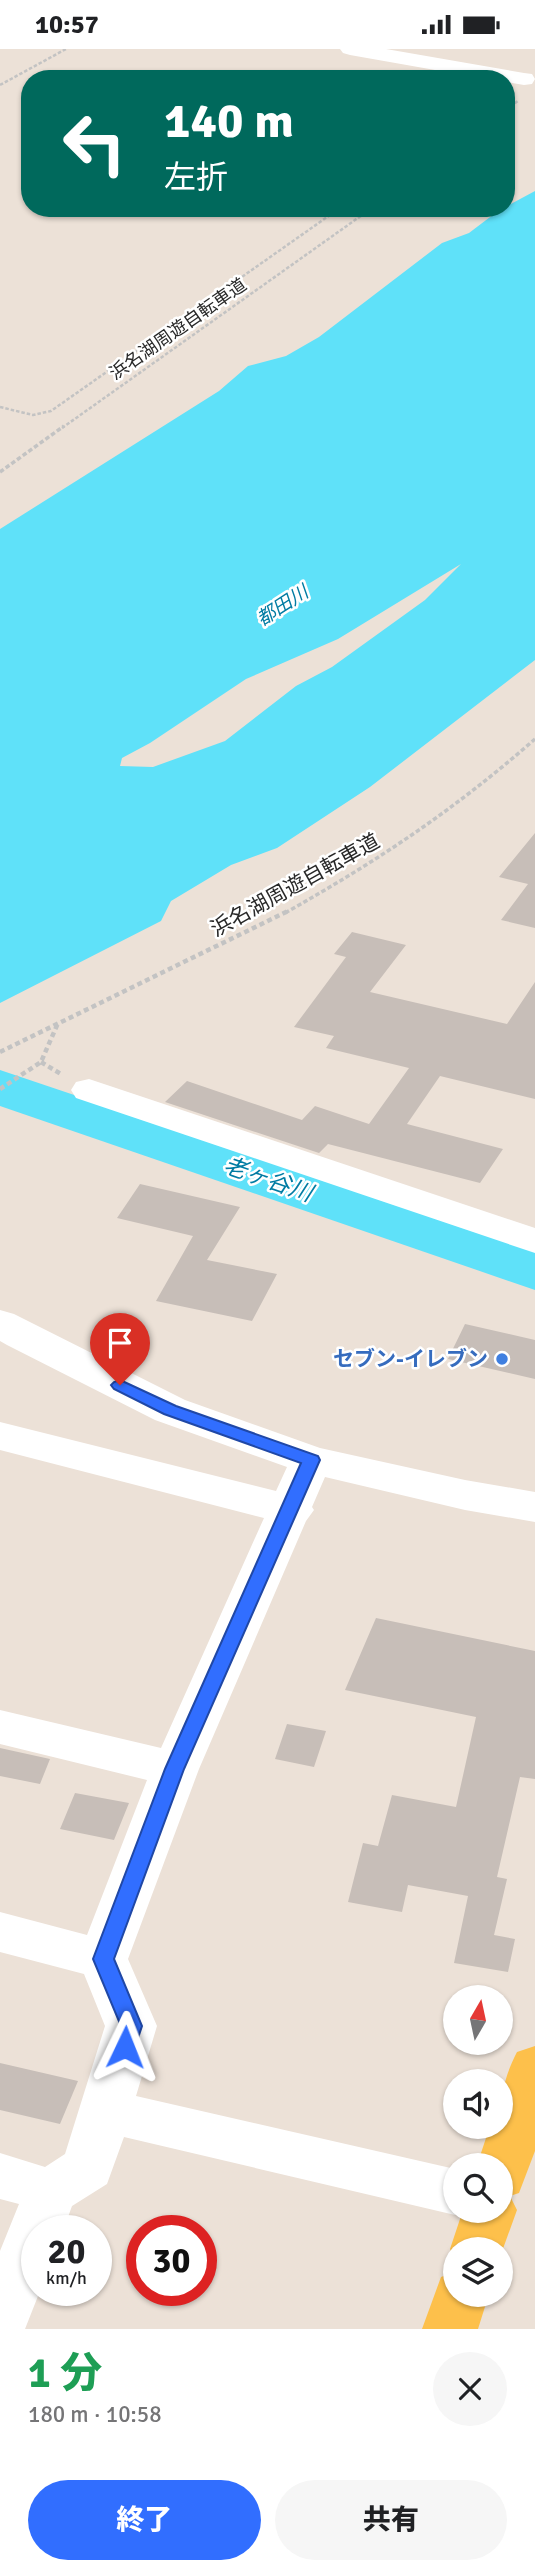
<!DOCTYPE html>
<html lang="ja">
<head>
<meta charset="utf-8">
<style>
  :root { --surface:#fff; --page:#f6f6f6; --text:#202124; --muted:#757577; --accent:#316eff }
  body { margin:0; font-family:Signika,"Noto Sans JP",sans-serif; background:var(--page); color:var(--text); height:100vh; display:flex; flex-direction:column; font-size:26px; white-space:nowrap }
  * { box-sizing:border-box; margin:0 }
  p { font-size:23px; color:var(--muted) }
  .icon { flex:none; width:38px; height:38px; fill:none; stroke:currentColor; stroke-width:2; stroke-linecap:round; stroke-linejoin:round }
  .map { position:relative; height:2280px; overflow:hidden }
  .side { display:flex; flex-direction:column; background:var(--surface); flex:1 }
  .side>* { flex:none }
  .banner { position:absolute; left:21px; top:21px; width:494px; height:147px; border-radius:28px; box-shadow:0 2px 5px #0004; background:#00695c; color:#fff; overflow:hidden }
  .needle { width:46px; rotate:9deg }
  .buttons { position:absolute; left:443px; top:1936px; display:grid; gap:14px }
  .buttons a { display:grid; place-items:center; width:70px; height:70px; border-radius:50%; background:var(--surface); box-shadow:0 2px 5px #0004; font-size:35px }
  .speed { position:absolute; left:21px; top:2166px; display:flex; gap:14px; font-size:35px; font-weight:700; text-align:center }
  .speed>* { display:grid; place-content:center; width:91px; height:91px; border-radius:50%; background:var(--surface); box-shadow:0 2px 5px #0004; line-height:1 }
  .speed small { font-size:18px; font-weight:400 }
  .speed .limit { border:10px solid #d22; background:#fff; color:#111 }
  .pin { position:absolute; display:grid; place-items:center; width:60px; height:60px; color:#fff; margin:-72px -30px; border-radius:50% 50% 50% 0; rotate:-45deg; box-shadow:0 0 7px #0007 }
  .pin .icon { rotate:45deg }
  .me { position:absolute; width:77px; margin:-38px; rotate:2deg; stroke-linejoin:round; filter:drop-shadow(0 0 5px #0008) }
  .turn { display:flex; align-items:center; gap:24px; height:147px; padding:0 28px; font-size:32px }
  .turn .icon { width:91px; height:91px; stroke-width:2.5 }
  .turn b { display:block; font-size:49px; line-height:60px }
  .round { display:grid; place-items:center; flex:none; width:74px; height:74px; border-radius:37px; background:var(--page) }
  .overview { display:flex; align-items:center; justify-content:space-between; height:119px; padding:0 28px }
  h1 { font-size:42px; font-weight:800; line-height:52px; color:#1e9e55 }
  .button { display:flex; gap:14px; margin-top:auto; padding:14px 28px }
  .button a { flex:1; height:80px; border-radius:42px; background:var(--accent); color:#fff; font-size:28px; font-weight:800; line-height:80px; text-align:center }
  .button a+a { background:var(--page); color:var(--text) }
  .status { display:flex; justify-content:space-between; align-items:center; height:49px; padding:0 35px; background:var(--surface); direction:ltr }
  .status svg { height:19px; fill:currentColor }
  .map>svg:first-child { display:block }
  .water { fill:#5fe1f9; fill-rule:evenodd }
  .lines { fill:none; stroke-linecap:round; stroke-linejoin:round }
  .river { fill:#5fe1f9; fill-rule:evenodd }
  .building { fill:#c7beb8 }
  .path-far2 { stroke:#c3c3c3; stroke-width:2.5; stroke-dasharray:3.5 2; stroke-linecap:butt }
  .path-far1 { stroke:#c3c3c3; stroke-width:3.5; stroke-dasharray:4.5 2.5; stroke-linecap:butt }
  .path { stroke:#c3c3c3; stroke-width:4.5; stroke-dasharray:5 3.5; stroke-linecap:butt }
  .minor { fill:#fff; fill-rule:evenodd }
  .major { fill:#fdc04b; fill-rule:evenodd }
  .route { fill:#316eff; stroke:#2048a6; stroke-width:2 }
  .shop-dot { fill:#3f7fe0; stroke:#fff; stroke-width:2.5 }
  .labels { text-anchor:middle; stroke-width:5; stroke-linejoin:round; paint-order:stroke }
  .far-street-label { font-size:18px; fill:#282828; stroke:#fff }
  .far-water-label { font-size:19px; font-style:italic; fill:#017ca3; stroke:#fff }
  .street-label { font-size:21px; fill:#282828; stroke:#fff }
  .shop-label { font-size:21px; font-weight:bold; fill:#366cbe; stroke:#fff; text-anchor:end }
  .water-label { font-size:23px; font-style:italic; fill:#017ca3; stroke:#fff }
</style>
</head>
<body>
<div class="status"><b>10:57</b><svg viewBox="0 0 49 12"><path d="M0 12V9h3v3zM5 12V6h3v6zM10 12V3h3v9zM15 12V0h3v12zM26 1h20v11H26zM47 4h2v5h-2z"/></svg></div>
<div class="map">
<svg width="535" height="2280" viewBox="0 0 535 2280">
  <rect width="100%" height="100%" fill="#ece1d7"/>
  <!-- water -->
  <path class="water" d="M535,142V611L370,738L277,799L231,816L171,852L161,872L0,954V480L219,342L248,317L286,307L319,288L442,194L469,184L498,162ZM461,515L425,551L332,618L296,637L225,692L153,718L120,717L122,709L150,694L246,630L338,590Z"/>
  <g class="lines">
    <!-- river -->
    <path class="river" d="M0,1021L535,1201V1241L0,1057Z"/>
  </g>
  <!-- building -->
  <path class="building" d="M535,784V879L501,871L528,835L499,828Z
    M352,883L406,896L370,943L507,975L535,933V1050L440,1027L407,1075L503,1100L480,1134L328,1095L319,1104L165,1053L187,1032L302,1071L315,1057L369,1075L409,1019L326,999L334,987L294,978L346,908L334,905Z
    M140,1135L240,1158L207,1211L277,1225L252,1272L156,1252L193,1187L117,1169Z
    M465,1275L535,1291V1330L448,1310Z
    M376,1569L535,1602V1730L520,1728L497,1828L507,1830L494,1886L515,1890L508,1923L454,1914L468,1847L408,1836L402,1863L348,1853L363,1794L378,1797L392,1746L456,1758L476,1668L345,1641Z
    M287,1675L326,1682L314,1718L275,1710Z
    M0,1699L50,1710L40,1735L0,1727Z
    M75,1744L129,1754L114,1791L60,1780Z
    M0,2014L78,2032L60,2075L0,2061Z"/>
  <g class="lines">
    <!-- path-far2 -->
    <path class="path-far2" d="M0,36L66,0
      M506,61L519,51
      M0,358L33,366L51,362L340,159
      M62,379L372,159"/>
    <!-- path-far1 -->
    <path class="path-far1" d="M0,423L64,377
      M285,864C379,811 454,761 535,690"/>
    <!-- path -->
    <path class="path" d="M0,1003L288,862
      M41,1013L61,1025
      M0,1040L41,1013L58,974"/>
    <!-- minor -->
    <path class="minor" d="M340,0H386L524,24L532,25L535,30L532,35L524,36L506,33V30H486L350,6L343,4Z
      M89,1030L535,1179V1204L76,1049L71,1041L76,1033Z
      M0,1261L14,1265L185,1351L320,1399L465,1431L535,1443V1473L465,1461L325,1428L312,1458L314,1461L306,1472L199,1720L128,1910L157,1977L136,2047L455,2120V2161H468L455,2166L124,2088L107,2135L72,2157L63,2182H37V2242H40L25,2280H0V2202L19,2155L0,2150V2104L45,2118L65,2105L105,1977L84,1925L0,1903V1863L87,1886L147,1731L0,1695V1661L161,1699L264,1469L0,1401V1373L276,1442L287,1418L155,1371L7,1296L0,1292Z"/>
    <!-- major -->
    <path class="major" d="M535,1997V2102L519,2144L510,2147L517,2161L500,2208V2200H455V2211L450,2200L463,2161H500V2116H477L490,2077H500C500,2049 504,2028 517,2003Z
      M455,2223V2245H489L478,2280H422L441,2228Z"/>
  </g>
  <!-- route -->
  <path class="route" d="M120,1331L176,1357L318,1407L320,1411L184,1720L114,1910L142,1977L133,2004L125,2007L118,2004L115,1998L121,1977L93,1910L165,1720L301,1414L164,1365L114,1340L111,1336L114,1333Z"/>
  <!-- markers -->
  <circle class="shop-dot" cx="502" cy="1310" r="7"/>
  <g class="labels">
    <!-- far-street labels -->
    <g class="far-street-label">
      <text transform="translate(178 280) rotate(-35)" y="6">浜名湖周遊自転車道</text>
    </g>
    <!-- far-water labels -->
    <g class="far-water-label">
      <text transform="translate(282 556) rotate(-33)" y="7">都田川</text>
    </g>
    <!-- street labels -->
    <g class="street-label">
      <text transform="translate(295 836) rotate(-29)" y="7">浜名湖周遊自転車道</text>
    </g>
    <!-- shop labels -->
    <g class="shop-label">
      <text x="488" y="1317">セブン-イレブン</text>
    </g>
    <!-- water labels -->
    <g class="water-label">
      <text transform="translate(268 1130) rotate(19)" y="8">老ヶ谷川</text>
    </g>
  </g>
</svg>
<div class="buttons">
<a><svg class="needle" viewBox="-14 -14 28 28"><path d="M0-13l5 13h-10z" fill="#e53935"/><path d="M0 13l5-13h-10z" fill="#757577"/></svg></a>
<a><svg class="icon" aria-label="sound" viewBox="0 0 24 24"><path d="M4 9h4l5-4v14l-5-4H4zM17 9q2 3 0 6"/></svg></a>
<a><svg class="icon" aria-label="search" viewBox="0 0 24 24"><circle cx="10" cy="10" r="6"/><path d="M15 15l6 6"/></svg></a>
<a><svg class="icon" aria-label="layers" viewBox="0 0 24 24"><path d="M12 4l9 5-9 5-9-5zM3 14l9 5 9-5"/></svg></a>
</div>
<div class="speed"><div>20<small>km/h</small></div><div class="limit">30</div></div>
<div class="pin" style="left:120px;top:1336px;background:#d93025"><svg class="icon" aria-label="arrive" viewBox="0 0 24 24"><path d="M6 21V4h12l-3 4 3 4H6"/></svg></div>
<svg class="me" style="left:125px;top:1998px" viewBox="-20 -20 40 40"><path d="M0-17L14 15 0 8-14 15z" fill="#316eff" stroke="#fff" stroke-width="4"/></svg>
<div class="banner">
<div class="turn"><svg class="icon" aria-label="left" viewBox="0 0 24 24"><path d="M17 20v-9H6M10 6l-5 5 5 5"/></svg><div><b>140 m</b>左折</div></div>
</div>
</div>
<section class="side">
<div class="overview"><div><h1>1 分</h1><p>180 m · 10:58</p></div><a class="round"><svg class="icon" aria-label="close" viewBox="0 0 24 24"><path d="M6 6l12 12M18 6L6 18"/></svg></a></div>
<div class="button"><a>終了</a><a>共有</a></div>
</section>
</body>
</html>
